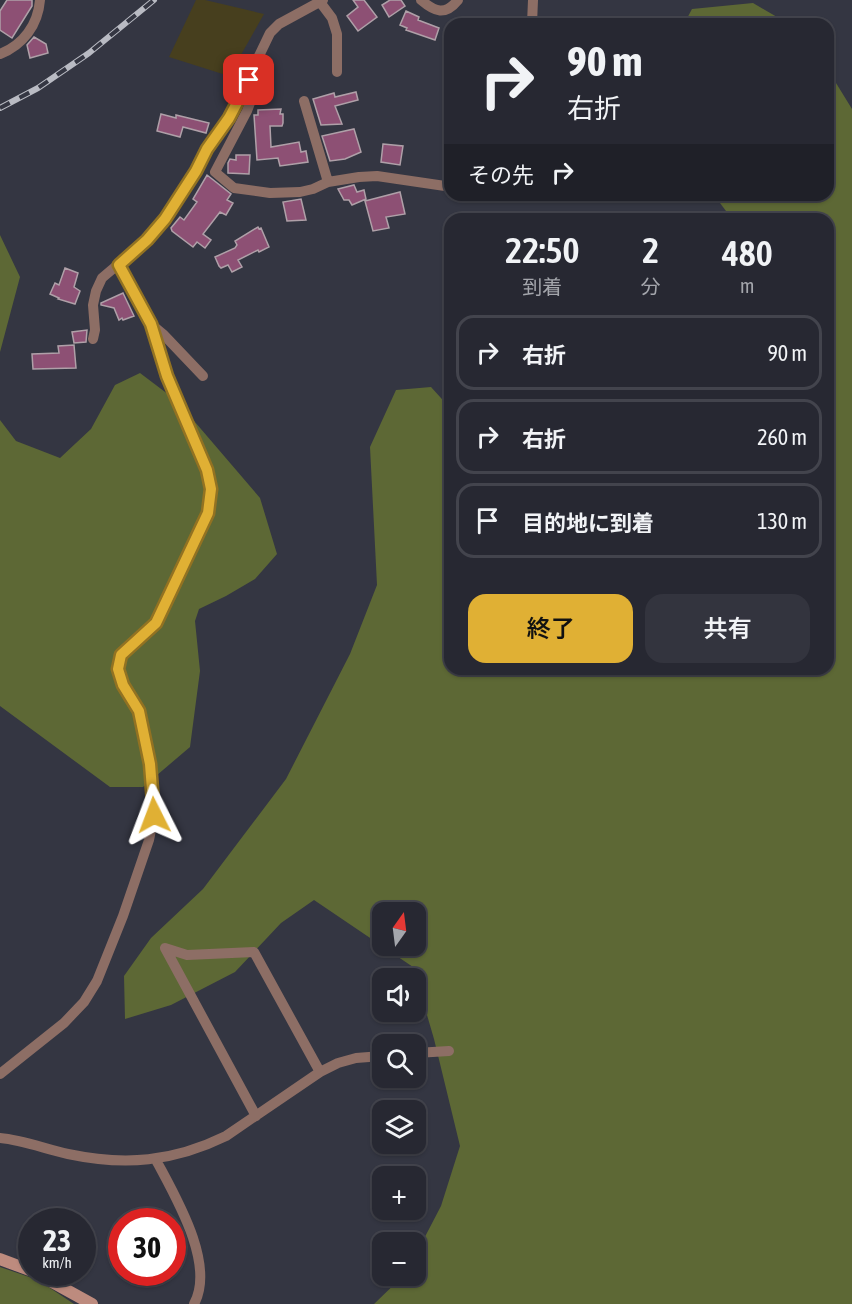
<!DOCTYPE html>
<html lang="ja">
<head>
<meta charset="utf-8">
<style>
  :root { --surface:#272832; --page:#33343e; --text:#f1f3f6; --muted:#a4a6ac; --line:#43444d; --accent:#e0b034 }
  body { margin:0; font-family:"Asap Condensed","Noto Sans JP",sans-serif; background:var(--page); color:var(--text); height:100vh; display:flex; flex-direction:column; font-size:22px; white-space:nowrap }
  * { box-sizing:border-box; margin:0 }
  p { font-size:20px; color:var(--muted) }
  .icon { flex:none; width:33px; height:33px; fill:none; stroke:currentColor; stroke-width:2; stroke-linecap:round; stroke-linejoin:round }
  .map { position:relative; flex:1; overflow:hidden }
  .sheet { position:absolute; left:444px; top:213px; width:390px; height:462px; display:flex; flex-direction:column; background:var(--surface); border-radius:18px; box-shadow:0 2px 4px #0004,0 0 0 2px var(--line) }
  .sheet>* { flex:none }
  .top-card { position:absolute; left:444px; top:18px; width:390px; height:183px; border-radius:18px; box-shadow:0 2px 4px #0004,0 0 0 2px var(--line); background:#272832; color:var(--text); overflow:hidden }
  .needle { width:39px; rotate:14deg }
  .fabs { position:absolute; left:372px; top:902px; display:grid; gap:12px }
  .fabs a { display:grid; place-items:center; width:54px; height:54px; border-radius:12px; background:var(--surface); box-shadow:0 2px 4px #0004,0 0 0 2px var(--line); font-size:30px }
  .speed { position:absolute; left:18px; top:1208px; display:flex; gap:12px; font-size:30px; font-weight:700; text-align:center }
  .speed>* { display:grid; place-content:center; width:78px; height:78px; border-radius:50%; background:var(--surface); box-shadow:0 2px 4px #0004,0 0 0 2px var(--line); line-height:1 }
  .speed small { font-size:15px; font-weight:400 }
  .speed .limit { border:9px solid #d22; background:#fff; color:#111 }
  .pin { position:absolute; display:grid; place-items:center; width:51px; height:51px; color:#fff; margin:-26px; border-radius:12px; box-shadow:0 3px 9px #0006 }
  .me { position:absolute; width:66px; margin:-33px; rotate:357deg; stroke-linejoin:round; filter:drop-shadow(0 0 4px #0008) }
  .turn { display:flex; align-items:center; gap:21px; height:126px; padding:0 24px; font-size:27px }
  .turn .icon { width:78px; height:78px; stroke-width:2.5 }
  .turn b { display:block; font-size:42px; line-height:51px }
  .then { display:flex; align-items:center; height:57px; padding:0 24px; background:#0003; gap:12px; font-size:22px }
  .eta { display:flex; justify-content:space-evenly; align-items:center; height:102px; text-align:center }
  .eta b { font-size:36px; font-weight:600; line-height:42px }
  .cta { display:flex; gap:12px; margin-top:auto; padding:12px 24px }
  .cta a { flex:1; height:69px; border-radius:18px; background:var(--accent); color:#111; font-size:24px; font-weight:600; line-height:69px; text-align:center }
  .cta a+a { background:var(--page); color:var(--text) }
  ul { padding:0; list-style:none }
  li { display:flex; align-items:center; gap:18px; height:75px; margin:0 12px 9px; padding:0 12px; border:3px solid var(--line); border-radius:18px }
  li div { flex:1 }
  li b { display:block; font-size:22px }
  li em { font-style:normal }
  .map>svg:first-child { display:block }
  .green { fill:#5d6835; fill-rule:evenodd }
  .sand { fill:#473f1e }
  .building { fill:#8d5074; stroke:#afa0a8; stroke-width:1.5 }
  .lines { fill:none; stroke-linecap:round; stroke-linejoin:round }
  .street { stroke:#8d6e65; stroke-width:10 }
  .secondary { stroke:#bd8b7e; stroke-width:12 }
  .rail-casing { stroke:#b9bbc3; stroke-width:6 }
  .rail { stroke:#343642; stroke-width:4; stroke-dasharray:11; stroke-linecap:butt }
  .route-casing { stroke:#927222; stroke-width:15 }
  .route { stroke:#e0b034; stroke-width:10 }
</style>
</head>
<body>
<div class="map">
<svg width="852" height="1304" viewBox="0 0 852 1304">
  <rect width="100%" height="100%" fill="#343642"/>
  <!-- green -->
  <path class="green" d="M753,3L789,24H684L692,9Z
    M828,70L852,109V1304H374L404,1275H416V1254L441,1206L460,1146L434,1039L413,967L314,900L281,923L235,972L171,1005L125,1019L124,976L151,938L203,889L286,779L350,654L377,585L370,447L396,390L431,387L450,408V669H828V219H732L714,195H828ZM382,912H416V945H382Z
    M0,235L20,277L0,352Z
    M140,373L177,401L260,498L277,554L255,579L226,596L199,609L195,621L200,671L190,747L143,787H110L0,706V420L16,441L60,458L91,429L115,385Z
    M0,1267L38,1280L74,1304H0Z"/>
  <!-- sand -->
  <path class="sand" d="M196,0H205L264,14L229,76L169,57Z"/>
  <!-- building -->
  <path class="building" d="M7,0H32V6L12,38L0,30V11Z
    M353,0H364L377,17L358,31L347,16L358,7Z
    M390,0H401L405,6L389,17L382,5Z
    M406,11L419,17L418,20L439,28L435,40L406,30L407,28L400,25Z
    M34,37L46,44L48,53L30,58L27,45Z
    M356,92L358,100L335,106L342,124L321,125L313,99L334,93L335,97Z
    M281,109L280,114H283V123L282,126H270L271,147L299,142L301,152L306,151L308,162L280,166L278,158L257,160L254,115H258V110Z
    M161,114L176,118V115L209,123L206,133L183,127L180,137L157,131Z
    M354,129L361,152L345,159L330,161L322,136Z
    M383,144L403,146L400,165L381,162Z
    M236,155H250L249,174L228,173V163L230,159L236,160Z
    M207,175L231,194L227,200L233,203L226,215L220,212L203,234L211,240L205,248L197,242L193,247L172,231L171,228L180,217L184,220L197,202L193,199Z
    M354,185L357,192L364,190L366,199L352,205L349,200H344L338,189Z
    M400,192L405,214L386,217L389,228L373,231L365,201Z
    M301,199L306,220L287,221L283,202Z
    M258,227L259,229L261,228L269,247L259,252L258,250L238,260L242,267L232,272L228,265L221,268L219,266L215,257L235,248L237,245L235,241Z
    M65,268L78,273L74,287L80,291L75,304L58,299L59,298L50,294L55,283L59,285Z
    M123,293L134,316L123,320L122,318L119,320L114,308L101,305V303Z
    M87,330L86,342L74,343L72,332Z
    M74,345L76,368L33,369L32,354L59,353L58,346Z"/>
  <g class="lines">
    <!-- street -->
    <path class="street" d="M421,0C435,12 445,16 458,0
      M320,2L332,18L337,34V72
      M532,24L533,0
      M0,54C23,45 38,25 40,0
      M255,68L256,87L247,111L215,172L234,188L270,193L300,192L313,189L328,182L359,177L377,176L445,186L450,183
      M304,101L328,182
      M151,324L163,334L203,376
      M93,339L95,330L93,305L96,291L102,278L147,240L166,219L196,171L207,149L229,118L270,33L279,24L323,0
      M416,1053L449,1051
      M0,1074L64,1023L84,1002L97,981L123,916L149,840L154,815L150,764L139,711L123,685L118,669L121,655L156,623L208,513L211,489L206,470L167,376L151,324L119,265
      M256,1116L165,948L187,955L254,952L320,1072
      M0,1138C23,1140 45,1149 68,1154C125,1166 173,1162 226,1136L320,1072L338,1063L356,1058L382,1056
      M156,1160C175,1196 216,1264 194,1304"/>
    <!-- secondary -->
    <path class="secondary" d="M0,1259L32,1271
      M34,1272L92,1304"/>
    <defs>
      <path id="rail" d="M0,108L38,88L89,53L154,0"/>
    </defs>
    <!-- rail casing -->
    <use href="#rail" class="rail-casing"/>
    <!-- rail -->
    <use href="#rail" class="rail"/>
  </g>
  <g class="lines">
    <defs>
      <path id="route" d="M154,815L150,764L139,711L123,685L118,669L121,655L156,623L208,513L211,489L207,470L167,376L151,324L119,265L147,240L165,219L196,171L207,149L229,118L249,80"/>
    </defs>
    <!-- route casing -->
    <use href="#route" class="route-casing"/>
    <!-- route -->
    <use href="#route" class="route"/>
  </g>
</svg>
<div class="fabs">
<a><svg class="needle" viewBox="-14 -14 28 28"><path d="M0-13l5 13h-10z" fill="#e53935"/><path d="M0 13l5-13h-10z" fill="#a4a6ac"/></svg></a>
<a><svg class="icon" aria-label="sound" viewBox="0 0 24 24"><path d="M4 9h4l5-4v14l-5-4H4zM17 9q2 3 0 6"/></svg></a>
<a><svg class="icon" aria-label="search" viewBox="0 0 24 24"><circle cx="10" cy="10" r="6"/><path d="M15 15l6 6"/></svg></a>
<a><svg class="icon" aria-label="layers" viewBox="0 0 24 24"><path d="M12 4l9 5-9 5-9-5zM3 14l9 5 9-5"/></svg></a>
<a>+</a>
<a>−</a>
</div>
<div class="speed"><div>23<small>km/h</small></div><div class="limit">30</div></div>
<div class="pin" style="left:249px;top:80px;background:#d93025"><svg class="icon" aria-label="arrive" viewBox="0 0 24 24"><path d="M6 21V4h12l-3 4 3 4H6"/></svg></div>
<svg class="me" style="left:154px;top:815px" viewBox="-20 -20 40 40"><path d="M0-17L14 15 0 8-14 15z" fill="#e0b034" stroke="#fff" stroke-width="4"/></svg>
<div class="top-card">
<div class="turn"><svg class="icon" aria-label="right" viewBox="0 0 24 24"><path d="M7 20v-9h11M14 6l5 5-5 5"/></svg><div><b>90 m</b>右折</div></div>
<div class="then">その先<svg class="icon" aria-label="right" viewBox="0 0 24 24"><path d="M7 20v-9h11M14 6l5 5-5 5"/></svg></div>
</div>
<section class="sheet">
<div class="eta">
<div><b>22:50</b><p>到着</p></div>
<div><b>2</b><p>分</p></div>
<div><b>480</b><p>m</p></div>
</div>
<ul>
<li><svg class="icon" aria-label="right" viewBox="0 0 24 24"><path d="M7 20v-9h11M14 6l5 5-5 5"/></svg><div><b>右折</b></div><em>90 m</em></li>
<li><svg class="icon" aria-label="right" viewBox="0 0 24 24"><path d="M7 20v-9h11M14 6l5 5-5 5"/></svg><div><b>右折</b></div><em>260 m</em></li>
<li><svg class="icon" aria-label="arrive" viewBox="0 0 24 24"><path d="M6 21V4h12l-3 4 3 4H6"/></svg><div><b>目的地に到着</b></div><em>130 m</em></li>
</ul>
<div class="cta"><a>終了</a><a>共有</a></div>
</section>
</div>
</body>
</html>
